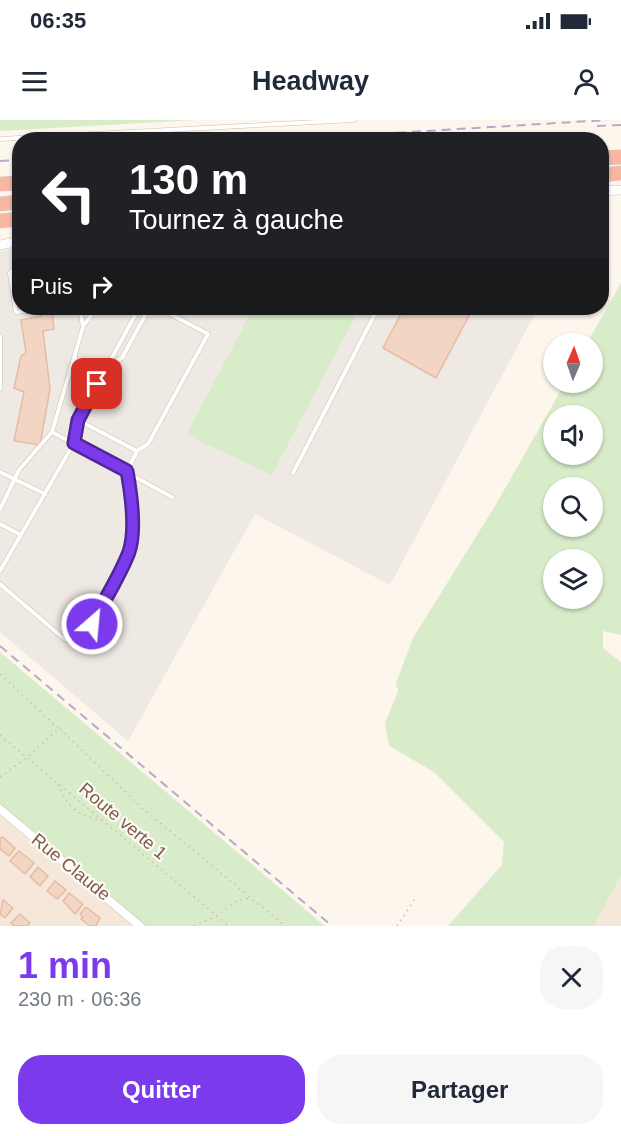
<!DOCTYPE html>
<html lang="fr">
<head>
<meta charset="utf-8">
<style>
  :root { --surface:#fff; --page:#f6f6f7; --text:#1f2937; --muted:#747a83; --accent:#7c3aed }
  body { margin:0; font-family:Helvetica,sans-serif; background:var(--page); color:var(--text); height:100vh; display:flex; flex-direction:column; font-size:22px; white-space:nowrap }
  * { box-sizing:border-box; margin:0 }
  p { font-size:20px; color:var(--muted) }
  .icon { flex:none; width:33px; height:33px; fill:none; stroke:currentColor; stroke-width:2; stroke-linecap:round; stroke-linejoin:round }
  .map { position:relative; height:806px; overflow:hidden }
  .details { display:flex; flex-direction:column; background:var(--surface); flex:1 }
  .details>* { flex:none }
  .banner { position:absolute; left:12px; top:12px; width:597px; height:183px; border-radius:24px; box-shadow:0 2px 4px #0004; background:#202124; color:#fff; overflow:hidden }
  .needle { width:39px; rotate:2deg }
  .controls { position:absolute; left:543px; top:213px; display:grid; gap:12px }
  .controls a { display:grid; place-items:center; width:60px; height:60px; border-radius:50%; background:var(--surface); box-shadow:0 2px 4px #0004; font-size:30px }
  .pin { position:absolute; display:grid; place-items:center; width:51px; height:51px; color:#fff; margin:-26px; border-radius:12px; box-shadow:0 3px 9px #0006 }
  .me { position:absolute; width:66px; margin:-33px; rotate:27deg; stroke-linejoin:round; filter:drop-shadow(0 0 4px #0008) }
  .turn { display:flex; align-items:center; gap:21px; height:126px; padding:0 18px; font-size:27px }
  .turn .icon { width:78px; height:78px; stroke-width:2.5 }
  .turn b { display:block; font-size:42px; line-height:51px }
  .then { display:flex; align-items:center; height:57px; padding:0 18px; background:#0003; gap:12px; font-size:22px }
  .round { display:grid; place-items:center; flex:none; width:63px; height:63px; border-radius:24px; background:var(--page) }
  .overview { display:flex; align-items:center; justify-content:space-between; height:102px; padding:0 18px }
  h1 { font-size:36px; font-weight:800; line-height:45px; color:var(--accent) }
  .button { display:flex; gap:12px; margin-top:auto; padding:12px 18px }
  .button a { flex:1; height:69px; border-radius:24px; background:var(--accent); color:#fff; font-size:24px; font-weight:800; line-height:69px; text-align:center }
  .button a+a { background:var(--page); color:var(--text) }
  .status { display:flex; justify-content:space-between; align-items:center; height:42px; padding:0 30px; background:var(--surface); direction:ltr }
  .status svg { height:16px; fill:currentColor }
  header { display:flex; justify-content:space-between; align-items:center; height:78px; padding:0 18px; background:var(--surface); font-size:27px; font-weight:800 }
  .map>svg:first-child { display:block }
  .residential { fill:#f5e8da }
  .industrial { fill:#efe9e4 }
  .green { fill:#d8ecc9; fill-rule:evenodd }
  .building { fill:#f3d5c3; stroke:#e6bba3; stroke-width:1.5 }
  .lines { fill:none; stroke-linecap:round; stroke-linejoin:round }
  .service-casing { stroke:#d1beb0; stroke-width:5 }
  .minor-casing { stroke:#d1beb0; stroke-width:9 }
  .tertiary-casing { stroke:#d1beb0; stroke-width:10 }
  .motorway-casing { stroke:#dad1cd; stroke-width:15 }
  .path { stroke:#d9b8a5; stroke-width:1.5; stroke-dasharray:1.5 4.5; stroke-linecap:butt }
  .service { stroke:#fff; stroke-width:4 }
  .minor { stroke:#fff; stroke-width:8 }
  .tertiary { stroke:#fff; stroke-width:9 }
  .motorway { stroke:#f7b7a3; stroke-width:14 }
  .rail { stroke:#b9a8c9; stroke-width:2; stroke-dasharray:9 6; stroke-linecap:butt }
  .route-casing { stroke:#51269a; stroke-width:15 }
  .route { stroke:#7c3aed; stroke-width:10 }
  .labels { text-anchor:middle; stroke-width:4.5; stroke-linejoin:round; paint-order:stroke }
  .street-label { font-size:18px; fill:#7a5c4d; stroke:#fffaf3 }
</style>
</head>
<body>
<div class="status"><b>06:35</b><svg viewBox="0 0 49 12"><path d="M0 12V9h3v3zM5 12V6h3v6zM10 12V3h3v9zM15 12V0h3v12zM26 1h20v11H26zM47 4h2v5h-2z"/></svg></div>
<header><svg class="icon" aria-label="menu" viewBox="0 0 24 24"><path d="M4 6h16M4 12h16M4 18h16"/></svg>Headway<svg class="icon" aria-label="person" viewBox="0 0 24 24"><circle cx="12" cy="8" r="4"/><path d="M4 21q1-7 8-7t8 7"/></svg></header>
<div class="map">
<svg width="621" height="806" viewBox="0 0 621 806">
  <rect width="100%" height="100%" fill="#fdf6ec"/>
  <!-- residential -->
  <path class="residential" d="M0,689L140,806H0Z
    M621,757V806H594Z"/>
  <!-- industrial -->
  <path class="industrial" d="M19,127L20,188H253L186,315L272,355L360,188H538L390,465L255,394L128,621L0,512V131Z"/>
  <!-- green -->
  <path class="green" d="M0,0H196L0,11Z
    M621,163V515L603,511V528L621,542V756L594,806H448L502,745L504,722L434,652L389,626L385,603L398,571L396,563L413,518L495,386L565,263L592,262V224L587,223ZM554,296H592V334H554ZM554,368H592V406H554ZM554,440H592V478H554Z
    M253,188H360L272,355L186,315Z
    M0,532L325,806H140L0,689Z"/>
  <!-- building -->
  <path class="building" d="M404,188H473L436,258L383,228Z
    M52,190L54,209L43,211L50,269L40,325L14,321L24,272L14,268L21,236L26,233L21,200L41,196L40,191Z
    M3,717L15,728L9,736L0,729V718Z
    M19,731L34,743L25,754L10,741Z
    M38,747L48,756L40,766L30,757Z
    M55,761L66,770L57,779L47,771Z
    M69,773L83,784L75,794L63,781Z
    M3,780L13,788L5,798L0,794Z
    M86,787L100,798L96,806H90L81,799L83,797L80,794Z
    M20,794L30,803L27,806H14L11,803Z"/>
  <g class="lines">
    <defs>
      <path id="service" d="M0,19L354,0
        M17,123L20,136
        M20,146L10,153L16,192L54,188
        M80,188L83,207L52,312L172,377
        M83,206L97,188
        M0,216V269
        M107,246L122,238L149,188
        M78,300L137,331L148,324L208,214L159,188
        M78,300L139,188
        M0,352L45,374
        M293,353L378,188
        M0,389L19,350L52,312
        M0,404L21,415
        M0,451L74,323L78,300L75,235
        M0,464L62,517L69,521L80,520L92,504L128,433L131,377L127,351L137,331"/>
      <path id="minor" d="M0,689L140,806"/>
      <path id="tertiary" d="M602,71L621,70
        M0,125L20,121"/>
      <path id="motorway" d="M602,38L621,37
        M602,55L621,53
        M0,64L20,63
        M0,84L20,82
        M0,101L20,99"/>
    </defs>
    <!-- service casing -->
    <use href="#service" class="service-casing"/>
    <!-- minor casing -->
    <use href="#minor" class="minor-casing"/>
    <!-- tertiary casing -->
    <use href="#tertiary" class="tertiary-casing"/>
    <!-- motorway casing -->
    <use href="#motorway" class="motorway-casing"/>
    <!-- path -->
    <path class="path" d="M0,554L58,608
      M0,615L229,806
      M0,657L28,637L59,608L142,688L285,806
      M58,664C67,688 79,696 104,701
      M194,806L217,796L236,781L251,778
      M397,806L417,776"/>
    <!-- service -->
    <use href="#service" class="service"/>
    <!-- minor -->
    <use href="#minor" class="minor"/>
    <!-- tertiary -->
    <use href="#tertiary" class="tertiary"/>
    <!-- motorway -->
    <use href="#motorway" class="motorway"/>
    <!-- rail -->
    <path class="rail" d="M597,6L621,5
      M277,20L607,0
      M0,41L20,40
      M0,526L332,806"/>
  </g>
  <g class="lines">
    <defs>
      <path id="route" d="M92,504C104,480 120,456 129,432C136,411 131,373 127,351L74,323L78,300L97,264"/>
    </defs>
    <!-- route casing -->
    <use href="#route" class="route-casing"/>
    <!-- route -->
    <use href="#route" class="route"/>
  </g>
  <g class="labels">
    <!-- street labels -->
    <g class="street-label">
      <text transform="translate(123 701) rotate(40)" y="6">Route verte 1</text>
      <text transform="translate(71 747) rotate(39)" y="6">Rue Claude</text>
    </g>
  </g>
</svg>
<div class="controls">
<a><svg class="needle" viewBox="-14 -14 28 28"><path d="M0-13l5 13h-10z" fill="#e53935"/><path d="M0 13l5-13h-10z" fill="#747a83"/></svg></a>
<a><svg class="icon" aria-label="sound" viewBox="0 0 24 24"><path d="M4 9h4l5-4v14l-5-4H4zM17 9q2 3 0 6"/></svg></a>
<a><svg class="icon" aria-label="search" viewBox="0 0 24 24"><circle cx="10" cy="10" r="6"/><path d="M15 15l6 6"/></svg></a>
<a><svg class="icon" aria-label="layers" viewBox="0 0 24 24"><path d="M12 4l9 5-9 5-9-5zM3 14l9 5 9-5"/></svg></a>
</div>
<div class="pin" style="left:97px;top:264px;background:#d93025"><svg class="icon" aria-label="arrive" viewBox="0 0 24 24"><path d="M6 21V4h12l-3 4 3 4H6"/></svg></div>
<svg class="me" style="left:92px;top:504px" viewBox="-20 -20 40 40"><circle r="17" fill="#7c3aed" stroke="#fff" stroke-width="3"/><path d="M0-11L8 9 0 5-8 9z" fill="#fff"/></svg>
<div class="banner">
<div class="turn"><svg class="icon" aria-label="left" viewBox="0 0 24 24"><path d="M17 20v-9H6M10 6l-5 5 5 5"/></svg><div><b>130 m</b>Tournez à gauche</div></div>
<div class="then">Puis<svg class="icon" aria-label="right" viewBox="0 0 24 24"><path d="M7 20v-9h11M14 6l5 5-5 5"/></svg></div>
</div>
</div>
<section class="details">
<div class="overview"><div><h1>1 min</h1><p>230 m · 06:36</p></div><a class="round"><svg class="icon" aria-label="close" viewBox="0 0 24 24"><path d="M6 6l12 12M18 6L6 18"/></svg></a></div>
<div class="button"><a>Quitter</a><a>Partager</a></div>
</section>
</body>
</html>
